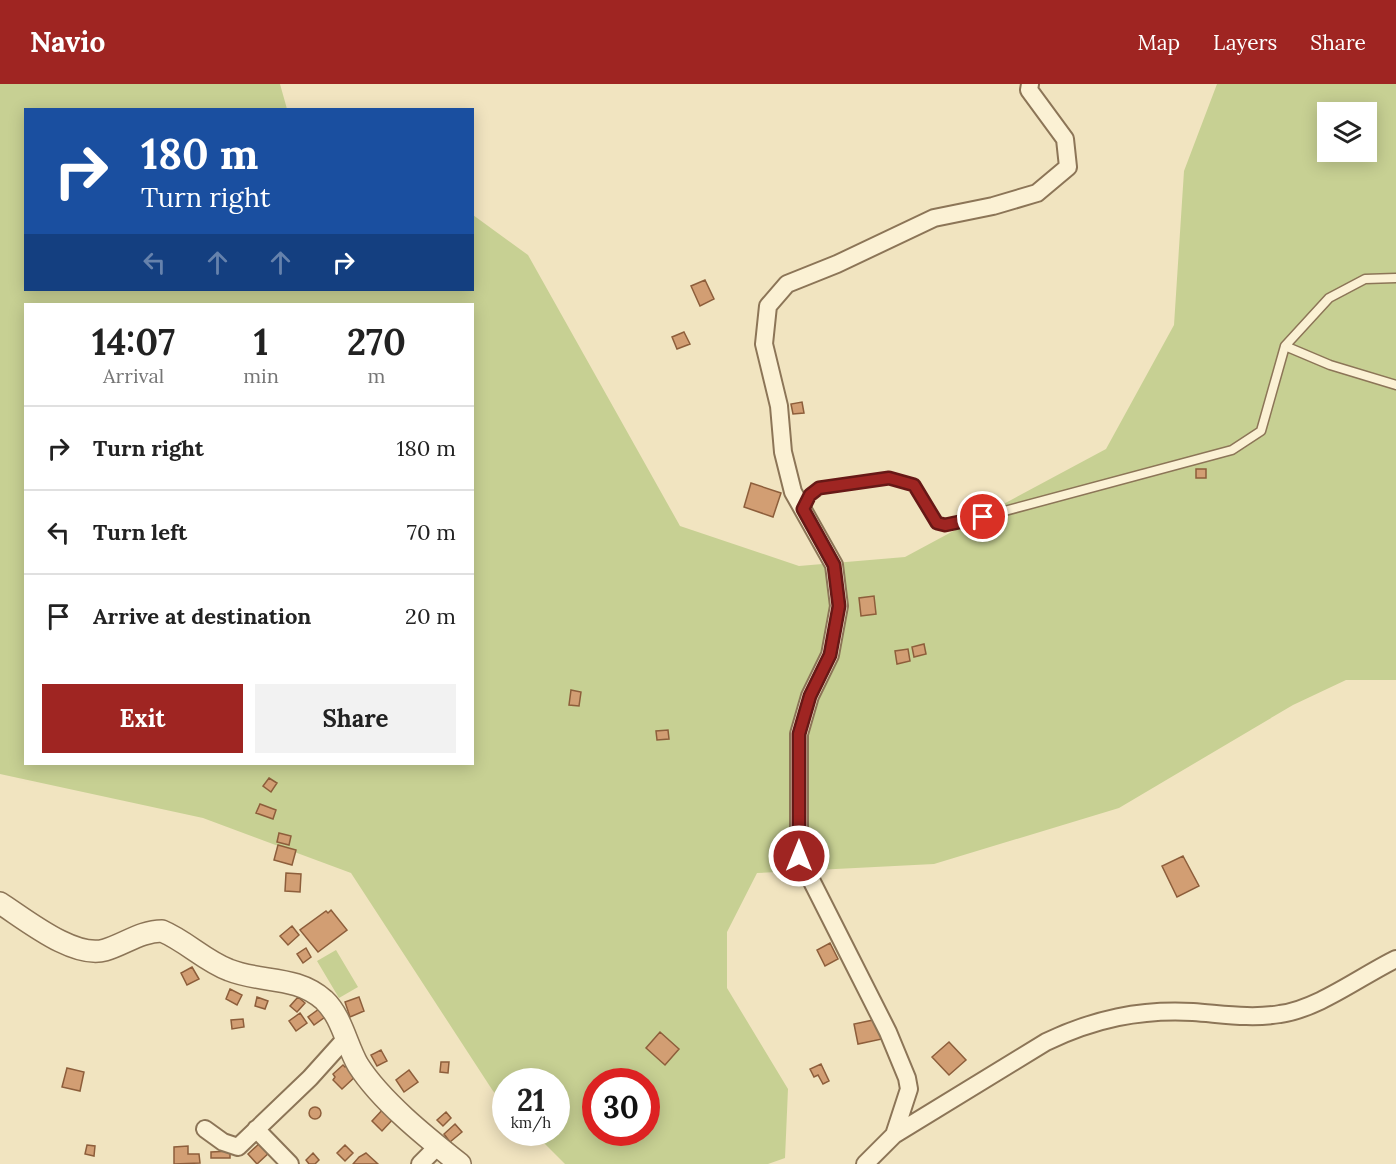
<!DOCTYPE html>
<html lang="en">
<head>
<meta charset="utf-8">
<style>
  :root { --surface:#fff; --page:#f2f2f2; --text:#222; --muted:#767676; --line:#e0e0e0; --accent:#9f2522 }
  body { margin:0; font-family:Lora,serif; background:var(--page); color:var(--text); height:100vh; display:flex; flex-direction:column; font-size:22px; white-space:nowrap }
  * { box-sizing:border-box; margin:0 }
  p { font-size:20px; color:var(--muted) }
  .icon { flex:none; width:33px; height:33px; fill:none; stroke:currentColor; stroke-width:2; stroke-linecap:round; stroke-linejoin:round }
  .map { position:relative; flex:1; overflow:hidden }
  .panel { position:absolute; left:24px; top:219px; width:450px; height:462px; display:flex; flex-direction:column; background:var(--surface); border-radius:0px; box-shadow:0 3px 15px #0003 }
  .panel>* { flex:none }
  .banner { position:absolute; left:24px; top:24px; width:450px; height:183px; border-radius:0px; box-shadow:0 3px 15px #0003; background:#1a4fa0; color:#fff; overflow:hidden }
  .controls { position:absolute; left:1317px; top:18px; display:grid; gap:12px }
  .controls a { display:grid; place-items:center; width:60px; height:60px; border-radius:0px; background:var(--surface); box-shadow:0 3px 15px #0003; font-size:30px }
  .speed { position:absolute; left:492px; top:984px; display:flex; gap:12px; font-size:30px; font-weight:700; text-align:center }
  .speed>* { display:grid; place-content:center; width:78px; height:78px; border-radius:50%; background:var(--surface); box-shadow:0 3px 15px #0003; line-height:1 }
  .speed small { font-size:15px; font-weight:400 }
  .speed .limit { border:9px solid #d22; background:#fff; color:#111 }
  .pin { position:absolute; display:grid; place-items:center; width:51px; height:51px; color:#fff; margin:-26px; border:3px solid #fff; border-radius:50%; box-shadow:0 2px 6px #0007 }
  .me { position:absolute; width:66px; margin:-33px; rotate:0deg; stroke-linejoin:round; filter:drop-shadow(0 0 4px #0008) }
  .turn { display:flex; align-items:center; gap:21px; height:126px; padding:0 18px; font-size:27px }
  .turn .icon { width:78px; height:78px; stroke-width:2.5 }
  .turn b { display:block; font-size:42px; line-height:51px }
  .lanes { display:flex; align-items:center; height:57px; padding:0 18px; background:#0003; justify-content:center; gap:30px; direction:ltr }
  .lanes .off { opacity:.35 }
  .eta { display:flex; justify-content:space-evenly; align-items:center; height:102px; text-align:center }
  .eta b { font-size:36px; font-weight:700; line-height:42px }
  .button { display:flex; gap:12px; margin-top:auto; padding:12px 18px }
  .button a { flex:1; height:69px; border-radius:0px; background:var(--accent); color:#fff; font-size:24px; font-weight:700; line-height:69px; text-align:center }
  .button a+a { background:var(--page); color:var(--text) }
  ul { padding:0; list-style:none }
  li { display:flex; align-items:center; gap:18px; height:84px; padding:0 18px; border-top:2px solid var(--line) }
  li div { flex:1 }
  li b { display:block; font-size:22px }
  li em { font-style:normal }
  header { display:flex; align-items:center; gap:36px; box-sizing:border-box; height:84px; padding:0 30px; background:var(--accent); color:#fff }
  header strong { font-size:28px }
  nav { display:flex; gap:33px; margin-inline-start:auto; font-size:21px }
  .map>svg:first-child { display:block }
  .green { fill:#c7d093; fill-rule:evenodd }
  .building { fill:#d29e73; stroke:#8d5e3b; stroke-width:1.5 }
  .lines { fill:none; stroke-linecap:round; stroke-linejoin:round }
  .service-casing { stroke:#8c7557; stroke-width:11 }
  .minor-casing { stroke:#8c7557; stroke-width:20 }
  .tertiary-casing { stroke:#8c7557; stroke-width:24 }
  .service { stroke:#fbf1d4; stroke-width:8 }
  .minor { stroke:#fbf1d4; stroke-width:16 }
  .tertiary { stroke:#fbf1d4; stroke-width:21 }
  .route-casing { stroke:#671816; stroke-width:15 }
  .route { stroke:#9f2522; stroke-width:10 }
</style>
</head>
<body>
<header>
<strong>Navio</strong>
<nav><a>Map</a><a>Layers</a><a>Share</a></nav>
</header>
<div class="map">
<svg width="1396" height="1080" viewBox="0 0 1396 1080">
  <rect width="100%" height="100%" fill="#f1e4c0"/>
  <!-- green -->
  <path class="green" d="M0,0H280L287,25L26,26V206H472L473,131L528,171L680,442L799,482L905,473L1106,365L1174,241L1184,87L1217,0H1396V596H1346L1293,621L1119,724L934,780L757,789L727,848V904L788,1005L785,1074L768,1080H565L534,1049L556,1048V998H506L505,1020L493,1007L351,789L203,734L0,690ZM1328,28H1366V68H1328ZM26,220H472V680H26ZM596,998H646V1048H596Z
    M336,866L358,903L339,914L317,877Z"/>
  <!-- building -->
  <path class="building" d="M705,196L714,215L700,222L691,202Z
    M684,248L690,260L677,265L672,253Z
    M802,318L804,329L793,330L791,320Z
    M1196,385H1206V394H1196Z
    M751,399L781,409L773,433L744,423Z
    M874,512L876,530L861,532L859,514Z
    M924,560L926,570L914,573L912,563Z
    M908,565L910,577L897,580L895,567Z
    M571,606L581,608L579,622L569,621Z
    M668,646L669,655L657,656L656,647Z
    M269,694L277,699L271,708L263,702Z
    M260,720L276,726L273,735L256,729Z
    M279,749L291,752L289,761L277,758Z
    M278,761L296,766L292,781L274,776Z
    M1183,772L1199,802L1177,813L1162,782Z
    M286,789L301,790L300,808L285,807Z
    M331,826L347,846L318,868L300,846L326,827L328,829Z
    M292,842L299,851L288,861L280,852Z
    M830,859L838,875L825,882L817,866Z
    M306,864L311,873L303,879L297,870Z
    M192,883L199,895L187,901L181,889Z
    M230,905L242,911L237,921L226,915Z
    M257,913L268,917L265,925L255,922Z
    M298,913L305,919L297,928L290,922Z
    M359,913L364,927L350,933L345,918Z
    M319,925L325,933L314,941L308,933Z
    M300,929L307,939L296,947L289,937Z
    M243,935L244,943L232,945L231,936Z
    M878,935L882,955L858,960L854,940Z
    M660,948L679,965L665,981L646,964Z
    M949,958L966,976L949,991L932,973Z
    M381,966L387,977L377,982L371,971Z
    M441,978H449L448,989L440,988Z
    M821,980L829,997L823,1000L818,991L814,993L810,985Z
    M343,981L345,983L347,981L357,991L342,1005L333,996L335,993L333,990Z
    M67,984L84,988L80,1007L62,1003Z
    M409,986L418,998L404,1008L396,996Z
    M309 1029a6 6 0 1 1 12 0a6 6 0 1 1-12 0Z
    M385,1023L395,1033L382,1047L372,1037Z
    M446,1028L451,1034L443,1042L437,1036Z
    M455,1040L462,1048L450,1058L444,1050Z
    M262,1057L271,1067L257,1080L248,1070Z
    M87,1061L95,1062L94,1072L85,1070Z
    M345,1061L353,1069L345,1077L337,1069Z
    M188,1062V1070H199L200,1079L174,1080V1063Z
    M230,1067V1074H211V1068Z
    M313,1069L319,1076L315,1080H309L306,1076Z
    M366,1069L378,1080H353L359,1073Z"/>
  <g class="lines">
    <defs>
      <path id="service" d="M1285,262L1330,281L1396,301
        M803,425L810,411L819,404L889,394L914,401L937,439L945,441L960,439L1232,366L1261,347L1285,262L1329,214L1365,195L1396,194"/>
      <path id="minor" d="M205,1045L223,1058L238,1063L310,994L346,954
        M256,1045L290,1080
        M894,1051L909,1005L907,994L888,948L799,772V650L810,612L830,571L839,522L834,481L793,408L783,368L779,322L764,260L768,222L787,200L837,180L934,134L993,122L1037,109L1068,83L1065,55L1029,6L1030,0
        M420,1080L438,1062
        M865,1080L894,1051L1046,958C1094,935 1140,925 1193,928C1222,930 1251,935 1280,930C1318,925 1361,892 1396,875"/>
      <path id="tertiary" d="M0,819C25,835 74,875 105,866C125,860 141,847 162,847C186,857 205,877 229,886C261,899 296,891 324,916C342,933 346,960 358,981C381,1017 426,1053 460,1080"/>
    </defs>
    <!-- service casing -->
    <use href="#service" class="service-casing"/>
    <!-- minor casing -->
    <use href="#minor" class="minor-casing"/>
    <!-- tertiary casing -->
    <use href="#tertiary" class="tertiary-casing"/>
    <!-- service -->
    <use href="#service" class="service"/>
    <!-- minor -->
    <use href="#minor" class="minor"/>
    <!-- tertiary -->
    <use href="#tertiary" class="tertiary"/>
  </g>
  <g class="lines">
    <defs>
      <path id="route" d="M799,772V650L810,612L830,571L839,522L834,481L803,425L810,411L819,404L889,394L914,401L937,439L945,441L983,433"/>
    </defs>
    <!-- route casing -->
    <use href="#route" class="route-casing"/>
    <!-- route -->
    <use href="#route" class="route"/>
  </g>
</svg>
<div class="controls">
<a><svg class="icon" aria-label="layers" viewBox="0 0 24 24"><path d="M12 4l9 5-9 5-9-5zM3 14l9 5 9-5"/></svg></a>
</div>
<div class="speed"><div>21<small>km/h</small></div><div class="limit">30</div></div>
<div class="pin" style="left:983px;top:433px;background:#d93025"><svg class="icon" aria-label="arrive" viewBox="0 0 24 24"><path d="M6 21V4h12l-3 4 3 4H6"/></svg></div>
<svg class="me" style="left:799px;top:772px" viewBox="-20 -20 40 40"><circle r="17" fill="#9f2522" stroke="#fff" stroke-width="3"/><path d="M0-11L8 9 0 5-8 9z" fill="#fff"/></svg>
<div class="banner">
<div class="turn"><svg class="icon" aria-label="right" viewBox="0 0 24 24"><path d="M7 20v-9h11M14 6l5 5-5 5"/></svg><div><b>180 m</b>Turn right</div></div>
<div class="lanes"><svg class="icon off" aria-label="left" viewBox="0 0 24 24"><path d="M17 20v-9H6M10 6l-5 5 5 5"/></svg><svg class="icon off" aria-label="ahead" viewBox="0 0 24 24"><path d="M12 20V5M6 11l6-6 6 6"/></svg><svg class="icon off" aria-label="ahead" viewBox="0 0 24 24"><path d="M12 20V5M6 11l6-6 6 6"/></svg><svg class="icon" aria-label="right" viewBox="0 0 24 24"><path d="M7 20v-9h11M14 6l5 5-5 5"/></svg></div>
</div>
<section class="panel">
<div class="eta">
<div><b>14:07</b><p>Arrival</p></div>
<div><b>1</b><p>min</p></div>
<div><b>270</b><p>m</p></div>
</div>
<ul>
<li><svg class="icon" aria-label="right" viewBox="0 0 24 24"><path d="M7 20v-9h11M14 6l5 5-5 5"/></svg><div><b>Turn right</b></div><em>180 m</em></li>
<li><svg class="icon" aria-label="left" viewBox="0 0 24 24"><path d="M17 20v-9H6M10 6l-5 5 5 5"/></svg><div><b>Turn left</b></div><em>70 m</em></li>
<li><svg class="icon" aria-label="arrive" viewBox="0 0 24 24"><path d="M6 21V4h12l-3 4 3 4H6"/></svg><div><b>Arrive at destination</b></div><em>20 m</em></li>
</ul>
<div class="button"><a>Exit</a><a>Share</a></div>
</section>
</div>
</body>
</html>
